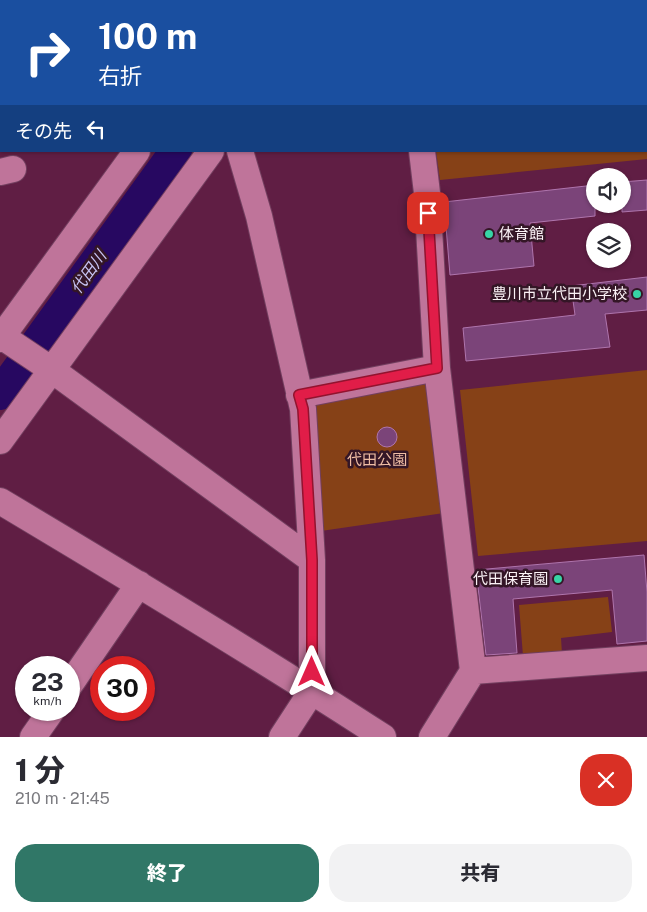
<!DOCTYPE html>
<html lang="ja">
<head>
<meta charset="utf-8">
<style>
  :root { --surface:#fff; --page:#f2f2f3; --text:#2b2b33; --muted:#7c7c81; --accent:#307767 }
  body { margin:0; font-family:"Public Sans","Noto Sans JP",sans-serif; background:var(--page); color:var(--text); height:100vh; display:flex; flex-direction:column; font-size:19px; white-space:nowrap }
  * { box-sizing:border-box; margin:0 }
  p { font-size:16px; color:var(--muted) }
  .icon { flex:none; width:28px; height:28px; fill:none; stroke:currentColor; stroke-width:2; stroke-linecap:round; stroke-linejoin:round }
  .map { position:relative; height:737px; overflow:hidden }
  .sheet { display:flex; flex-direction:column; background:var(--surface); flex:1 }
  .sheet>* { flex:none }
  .hud { position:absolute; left:0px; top:0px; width:648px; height:152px; box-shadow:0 1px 4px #0004; background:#1a4fa0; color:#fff; overflow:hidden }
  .tools { position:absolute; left:586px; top:168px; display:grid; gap:10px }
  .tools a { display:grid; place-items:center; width:45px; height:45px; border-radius:50%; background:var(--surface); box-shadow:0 1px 4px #0004; font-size:25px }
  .speed { position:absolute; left:15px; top:656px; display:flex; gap:10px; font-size:25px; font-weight:700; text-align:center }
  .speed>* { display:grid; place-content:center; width:65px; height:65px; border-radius:50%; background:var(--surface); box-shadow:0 1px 4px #0004; line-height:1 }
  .speed small { font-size:12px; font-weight:400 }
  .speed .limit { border:8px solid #d22; background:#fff; color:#111 }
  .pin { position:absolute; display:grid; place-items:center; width:42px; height:42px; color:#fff; margin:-21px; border-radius:10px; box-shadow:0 2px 8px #0006 }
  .me { position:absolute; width:55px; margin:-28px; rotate:0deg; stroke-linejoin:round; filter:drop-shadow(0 0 4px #0008) }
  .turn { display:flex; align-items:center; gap:18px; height:105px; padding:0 15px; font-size:22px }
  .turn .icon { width:65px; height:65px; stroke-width:2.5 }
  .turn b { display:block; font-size:35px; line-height:42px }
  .then { display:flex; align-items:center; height:48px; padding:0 15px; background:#0003; gap:10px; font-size:19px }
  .round { display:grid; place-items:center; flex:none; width:52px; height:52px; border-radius:20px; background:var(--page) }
  .summary { display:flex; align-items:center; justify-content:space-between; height:85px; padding:0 15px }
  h1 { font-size:30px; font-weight:800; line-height:38px }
  .action { display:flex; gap:10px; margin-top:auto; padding:10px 15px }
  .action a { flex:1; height:58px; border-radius:20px; background:var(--accent); color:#fff; font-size:20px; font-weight:800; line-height:58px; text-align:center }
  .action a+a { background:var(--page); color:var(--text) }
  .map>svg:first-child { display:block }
  .green { fill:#864117 }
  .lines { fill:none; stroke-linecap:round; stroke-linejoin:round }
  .river { stroke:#270861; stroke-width:32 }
  .building { fill:#7b4479; stroke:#af75ad }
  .minor-casing { stroke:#723f5f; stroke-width:28 }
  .minor { stroke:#bf749a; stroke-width:26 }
  .route-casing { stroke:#92132f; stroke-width:12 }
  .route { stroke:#e11d48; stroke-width:9 }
  .poi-dot { fill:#37d4a6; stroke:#341626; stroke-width:2 }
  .labels { text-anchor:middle; stroke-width:5; stroke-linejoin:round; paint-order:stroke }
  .poi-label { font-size:15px; fill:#fbf2f6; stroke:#341626; text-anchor:end }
  .park-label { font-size:15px; fill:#efbda4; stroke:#341626 }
  .water-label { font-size:16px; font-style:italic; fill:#c7c3f4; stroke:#341626 }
</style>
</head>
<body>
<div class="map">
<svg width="647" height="737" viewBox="0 0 647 737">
  <rect width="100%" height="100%" fill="#601e44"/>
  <!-- green -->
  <path class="green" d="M528,0H647V159L440,180L436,151H646V1H511Z
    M647,370V541L478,556L460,390Z
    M424,378L433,383L444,513L321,531L312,406L316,399Z
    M608,597L612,632L561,638L562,654L523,656L519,605Z"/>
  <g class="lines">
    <!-- river -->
    <path class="river" d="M285,1L286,0
      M0,394L176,151"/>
  </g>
  <!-- building -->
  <path class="building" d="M647,180V210L622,212V182Z
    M595,185V216L530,223L534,266L450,275L444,202Z
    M647,277V310L605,314L610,347L466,361L463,328L575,315L571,286Z
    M377 437a10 10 0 1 1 20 0a10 10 0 1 1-20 0Z
    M644,555L647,592V641L617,644L612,590L513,599L517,653L486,655L476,570Z"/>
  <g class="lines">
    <defs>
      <path id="minor" d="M119,0L120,1
        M404,0V1
        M246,1L247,0
        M320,1L321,0
        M0,68L1,67
        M240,151L259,216L303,409L312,560V691L282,737
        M422,151L427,193L437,368L473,671L432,737
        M0,172L13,169
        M0,335L52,370L312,560
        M0,339L137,151
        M299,395L437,368
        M0,441L211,151
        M0,501C129,578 257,655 383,737
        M473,671L647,658
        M69,686L139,584
        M33,737L52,710"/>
    </defs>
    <!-- minor casing -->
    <use href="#minor" class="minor-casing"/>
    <!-- minor -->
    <use href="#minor" class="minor"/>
  </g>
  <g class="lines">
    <defs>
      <path id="route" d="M312,672V560L303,409L299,395L437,368L428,213"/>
    </defs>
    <!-- route casing -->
    <use href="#route" class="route-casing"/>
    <!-- route -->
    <use href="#route" class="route"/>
  </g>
  <!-- markers -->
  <g class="poi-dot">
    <circle cx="489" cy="234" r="5"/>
    <circle cx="637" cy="294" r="5"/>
    <circle cx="558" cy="579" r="5"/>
  </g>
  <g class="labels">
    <!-- poi labels -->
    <g class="poi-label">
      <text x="499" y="239" text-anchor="start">体育館</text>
      <text x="627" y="299">豊川市立代田小学校</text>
      <text x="548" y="584">代田保育園</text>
    </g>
    <!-- park labels -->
    <g class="park-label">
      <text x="377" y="465">代田公園</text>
    </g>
    <!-- water labels -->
    <g class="water-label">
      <text transform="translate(88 272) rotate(-54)" y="6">代田川</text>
    </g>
  </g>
</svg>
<div class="tools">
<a><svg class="icon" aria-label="sound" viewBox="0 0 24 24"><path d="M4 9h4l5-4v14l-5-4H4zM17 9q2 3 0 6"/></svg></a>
<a><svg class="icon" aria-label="layers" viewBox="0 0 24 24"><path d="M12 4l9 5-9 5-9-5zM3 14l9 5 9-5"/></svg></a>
</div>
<div class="speed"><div>23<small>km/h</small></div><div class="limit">30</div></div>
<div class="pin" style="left:428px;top:213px;background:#d93025"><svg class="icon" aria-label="arrive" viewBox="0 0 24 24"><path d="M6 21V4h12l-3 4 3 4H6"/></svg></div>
<svg class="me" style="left:312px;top:672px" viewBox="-20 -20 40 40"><path d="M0-17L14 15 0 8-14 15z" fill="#e11d48" stroke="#fff" stroke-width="4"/></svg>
<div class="hud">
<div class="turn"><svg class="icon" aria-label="right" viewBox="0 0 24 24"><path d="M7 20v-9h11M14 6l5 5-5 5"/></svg><div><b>100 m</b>右折</div></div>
<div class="then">その先<svg class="icon" aria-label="left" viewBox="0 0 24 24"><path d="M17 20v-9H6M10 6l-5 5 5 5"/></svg></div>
</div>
</div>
<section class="sheet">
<div class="summary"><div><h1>1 分</h1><p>210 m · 21:45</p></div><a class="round" style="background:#d93025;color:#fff"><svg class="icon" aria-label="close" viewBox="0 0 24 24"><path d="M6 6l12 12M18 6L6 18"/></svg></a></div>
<div class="action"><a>終了</a><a>共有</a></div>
</section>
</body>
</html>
